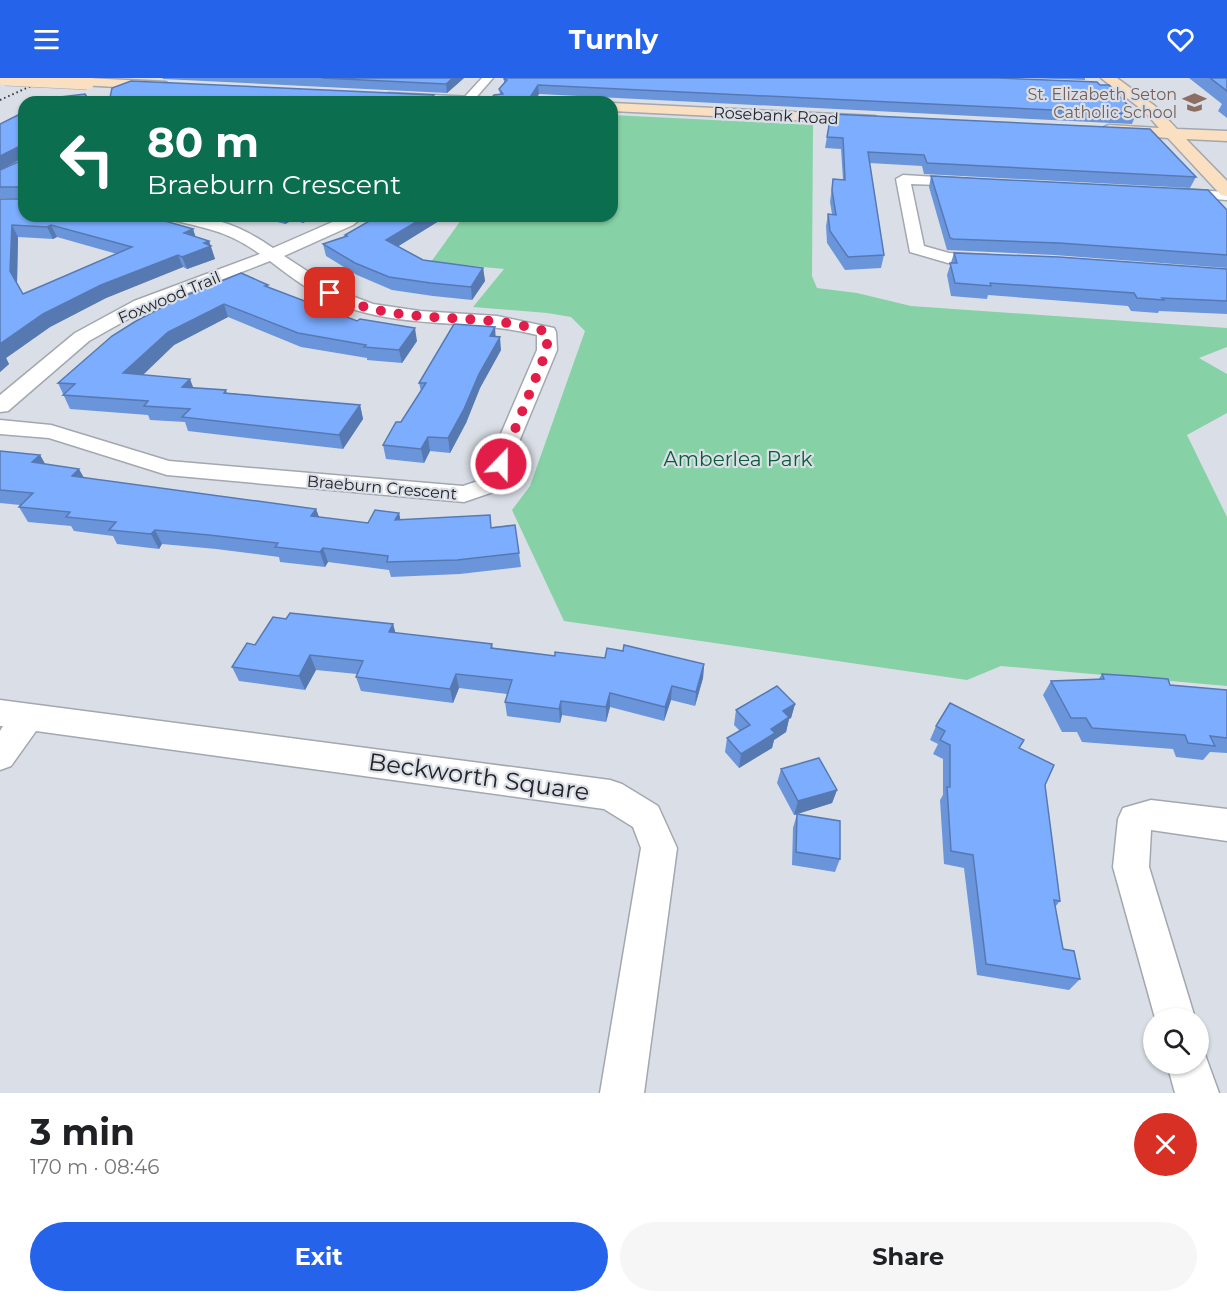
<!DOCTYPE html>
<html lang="en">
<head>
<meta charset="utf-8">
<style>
  :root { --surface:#fff; --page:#f6f6f6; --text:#202124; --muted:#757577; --accent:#2563eb }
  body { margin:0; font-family:Montserrat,sans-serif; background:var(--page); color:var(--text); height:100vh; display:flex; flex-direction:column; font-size:22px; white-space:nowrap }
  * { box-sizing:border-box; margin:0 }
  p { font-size:20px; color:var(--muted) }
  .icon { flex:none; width:33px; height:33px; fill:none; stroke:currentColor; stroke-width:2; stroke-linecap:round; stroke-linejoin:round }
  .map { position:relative; height:1015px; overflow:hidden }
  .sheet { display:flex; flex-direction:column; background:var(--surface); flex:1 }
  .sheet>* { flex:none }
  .guide { position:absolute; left:18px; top:18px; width:600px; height:126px; border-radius:18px; box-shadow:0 2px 4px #0004; background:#0b6e4f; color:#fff; overflow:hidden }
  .controls { position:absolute; left:1143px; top:930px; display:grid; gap:12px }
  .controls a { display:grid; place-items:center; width:66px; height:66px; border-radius:50%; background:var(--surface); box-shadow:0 2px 4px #0004; font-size:30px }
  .pin { position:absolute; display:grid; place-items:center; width:51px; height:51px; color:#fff; margin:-26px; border-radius:12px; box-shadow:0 3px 9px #0006 }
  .me { position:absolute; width:66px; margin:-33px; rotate:22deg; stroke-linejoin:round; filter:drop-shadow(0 0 4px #0008) }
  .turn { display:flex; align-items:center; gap:21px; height:126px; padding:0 30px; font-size:27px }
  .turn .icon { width:78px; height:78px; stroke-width:2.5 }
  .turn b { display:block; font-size:42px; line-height:51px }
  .round { display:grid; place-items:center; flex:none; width:63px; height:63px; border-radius:32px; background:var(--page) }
  .overview { display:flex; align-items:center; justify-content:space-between; height:102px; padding:0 30px }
  h1 { font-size:36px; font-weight:700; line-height:45px }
  .cta { display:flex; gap:12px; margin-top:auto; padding:12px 30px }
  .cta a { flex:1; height:69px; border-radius:36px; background:var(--accent); color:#fff; font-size:24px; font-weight:700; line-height:69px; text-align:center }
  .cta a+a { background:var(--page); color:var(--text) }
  header { display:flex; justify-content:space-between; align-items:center; height:78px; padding:0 30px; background:var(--accent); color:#fff; font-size:27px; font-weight:700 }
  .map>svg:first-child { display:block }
  .green { fill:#87d1a6 }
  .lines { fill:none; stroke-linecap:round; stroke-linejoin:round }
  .street-casing { stroke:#a3a7af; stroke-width:3 }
  .secondary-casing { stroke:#a3a7af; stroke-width:3 }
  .street { fill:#fff; fill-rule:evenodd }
  .secondary { fill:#fae0c0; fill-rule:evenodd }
  .rail { stroke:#383a3d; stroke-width:2; stroke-dasharray:1.5 3; stroke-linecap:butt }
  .secondary-bridge-casing { stroke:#a3a7af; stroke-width:16; stroke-linecap:butt }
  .secondary-bridge { stroke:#fae0c0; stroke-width:15 }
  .wall { fill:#6b95da; fill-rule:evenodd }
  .shaded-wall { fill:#5779b2 }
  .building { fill:#7cadfe; stroke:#5779b2; stroke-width:1.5; fill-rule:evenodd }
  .route { stroke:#e11d48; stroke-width:10; stroke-dasharray:0 18 }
  .labels { text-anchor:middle; stroke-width:4.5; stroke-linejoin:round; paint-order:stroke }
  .far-education-label { font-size:16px; fill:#785e54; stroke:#dadfe7; text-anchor:end }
  .far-street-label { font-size:16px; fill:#222326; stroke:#dadfe7 }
  .park-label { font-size:20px; fill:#0a5c38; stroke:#dadfe7 }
  .near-street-label { font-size:24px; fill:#222326; stroke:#dadfe7 }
</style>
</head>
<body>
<header><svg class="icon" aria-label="menu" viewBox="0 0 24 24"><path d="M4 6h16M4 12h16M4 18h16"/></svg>Turnly<svg class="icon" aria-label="heart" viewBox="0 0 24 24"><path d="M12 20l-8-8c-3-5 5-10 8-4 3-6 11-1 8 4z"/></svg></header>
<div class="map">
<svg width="1227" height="1015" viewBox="0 0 1227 1015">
  <rect width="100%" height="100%" fill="#dadfe7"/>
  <!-- green -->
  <path class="green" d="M612,37L813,47L812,198L817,210L857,215L911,228L1227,250V269L1199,280L1227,296V335L1187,357L1227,439V608L1001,588L967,602L564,543L512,432L530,408L585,253L571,239L547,235L473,229L504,191L431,184L464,138H612Z"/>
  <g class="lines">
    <defs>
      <path id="street" d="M482,0H493L472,24H460Z
        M903,97L970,101L972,104L965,108L911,106L924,168L949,175L988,177L994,178L996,182L994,186L948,185L910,174L896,101Z
        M1177,111L1227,114V122L1172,118L1170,115L1172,112Z
        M166,138C212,138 235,144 273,170L346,138H364L353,147L284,178L336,212L373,226L420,233L497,238L554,250L556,254L557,272L499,412L464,424L167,397L49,360L0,356V342L51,347L169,383L463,408L481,402L537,272V257C471,240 401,252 336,225C312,215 291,199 270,183L146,231L89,263L8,333L0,334V317L75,255L134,223L260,176C226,152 207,151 169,141Z
        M0,622L610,702L622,706L658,728L677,770L644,1015H600L641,770L633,749L604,731L36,653L11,688L0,692V653L3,648H0Z
        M1151,722L1227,731V763L1151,752L1149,789L1195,940H1155L1113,789L1118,741L1123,730Z
        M1198,969L1203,971L1219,1015H1175L1167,986H1198Z"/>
      <path id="secondary" d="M87,0L166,4L173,8L166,12L82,7L80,4Z
        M1101,0H1117L1155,28L1177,51L1227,53V63L1186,61L1227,103V118L1221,117L1168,60L1104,55L1101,52L1104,49L1109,47L1159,50L1145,34Z
        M389,15L495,20L502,24L384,22L382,19L384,16Z
        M612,25L875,38L882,42L875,46L612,33Z"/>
    </defs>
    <!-- street casing -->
    <use href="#street" class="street-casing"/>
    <!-- secondary casing -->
    <use href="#secondary" class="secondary-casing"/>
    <!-- street -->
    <use href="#street" class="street"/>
    <!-- secondary -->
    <use href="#secondary" class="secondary"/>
    <!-- rail -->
    <path class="rail" d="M0,22L49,0"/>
    <defs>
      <path id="secondary-bridge" d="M5,0L87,4"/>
    </defs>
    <!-- secondary-bridge casing -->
    <use href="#secondary-bridge" class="secondary-bridge-casing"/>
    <!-- secondary-bridge -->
    <use href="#secondary-bridge" class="secondary-bridge"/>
  </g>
  <!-- wall -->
  <path class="wall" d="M162,0H464L447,15L163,1Z
    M1028,0H1085V2Z
    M1189,0H1227V40L1218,33L1222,26Z
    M504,1L1100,7L1136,36L1132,46L539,16L534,24H488L500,16L499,11L504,5Z
    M24,34V138L193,151L195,159L209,163L215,181L187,191L183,189L106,220L50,249L6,280L9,286L0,294V121H20L0,120V92L20,83V81L0,92V46ZM18,159L53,161L57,159L117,176L23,216L17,205Z
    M831,36L1196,99L1190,110L924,96L922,88L869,85L884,177L881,190L845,192L827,165L826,148L828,136H832L830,124L833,101L843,102L841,71L825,70Z
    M931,98L1227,132V190L1054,177L947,172L929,109Z
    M254,138H316L303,145L293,142L285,146Z
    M378,138H447L398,168L423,182L483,190L485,203L472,222L433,218L392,212L357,197L326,178L323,166L345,159V157Z
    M954,175L1227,191V236L1159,233L1158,235L1131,233L1128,228L988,217L987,221L951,218L947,197Z
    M268,207V210L357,243L417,263L402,285L367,282V280L301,269L228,239L174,267L143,297L193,310L226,312L227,315L360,327L363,341L343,371L188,353L185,344L150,342L148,337L70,331L58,305L112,258Z
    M496,258L501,272L480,310L466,345L450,375L430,373L424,385L386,381L383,367L401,344L421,313L419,305Z
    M0,373L40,377L45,386L84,400L316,431L319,439L368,445L399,435L400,442L491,449L515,447L521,489L460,496L391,499L389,492L328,484L325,489L280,484L279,479L216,471L162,466L159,471L117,466L113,458L74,453L71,448L28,444L19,429L20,427L0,425Z
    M286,541L393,546L395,555L492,566L493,571L555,578L704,586L703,600L695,628L671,622L664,643L610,629L606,644L562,637L560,645L507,638L505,624L507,616L459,610L453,625L361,613L356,599L357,596L316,592L305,612L239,603L232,589L255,567Z
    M1102,596L1170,607L1227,612V675L1210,674L1203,682L1176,679L1173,671L1082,664L1077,654H1062L1043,617L1051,603L1098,602Z
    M795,626L791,640L789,641L786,654L774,662L772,670L739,690L725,674L727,660L740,653L734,647L736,632Z
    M936,648L1019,670L1045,707L1060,823L1055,829L1063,871L1080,901L1069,912L977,897L964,790L944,786L940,722L943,717V681L933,676L938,666L930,662Z
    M781,691L837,712L832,725L794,737L777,705Z
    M797,736L840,781L835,794L792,787L793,750Z"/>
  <!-- shaded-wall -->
  <path class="shaded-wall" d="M453,0H464L447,15L446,6Z
    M538,7L539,16L534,24H527Z
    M434,17L435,24H426Z
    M18,69L23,80L0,92V78Z
    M283,138H292L293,142L285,146Z
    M301,138H316L303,145Z
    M426,138H447L389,174L386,162Z
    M12,147L18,159L17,205L10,193Z
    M51,147L57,159L53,161L47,149Z
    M193,151L197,163L184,155Z
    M209,163L215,181L187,191L182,179L204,165Z
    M178,177L183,189L106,220L50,249L6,280L9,286L0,294V266L43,236L101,207Z
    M483,190L485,203L472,222L471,209Z
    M224,226L228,239L174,267L130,309L123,295L168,254Z
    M495,249L496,263L490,258Z
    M415,250L417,263L402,285L399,272Z
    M500,259L501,272L480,310L466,345L450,375L448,360L479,296Z
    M190,301L195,314L182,309Z
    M360,327L363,341L343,371L339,357Z
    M428,359L430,373L424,385L421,371Z
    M40,377L48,391L32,384Z
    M79,391L87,405L72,398Z
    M316,431L321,445L311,438Z
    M399,435L402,449L395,442Z
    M155,452L162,466L159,471L151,456Z
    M323,470L328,484L325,489L320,474Z
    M393,546L397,560L389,554Z
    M310,577L316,592L305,612L299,598Z
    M704,586L703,600L695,628L696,614Z
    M456,596L459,610L453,625L450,611Z
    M672,608L671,622L664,643L665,629Z
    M610,615V629L606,644V629Z
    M561,623L562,637L560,645L559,631Z
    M795,626L791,640L789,641L786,654L774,662L772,670L739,690L741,676L771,651L783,633Z
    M837,712L832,725L794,737L798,723Z"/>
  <!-- building -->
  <path class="building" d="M322,0H453L446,6Z
    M504,0H997L1097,4L1100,7H1109L1136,36L538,7L527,24H488L494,17L503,16L499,11L507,2L504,1Z
    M1210,0H1227V13Z
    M131,3L434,17L426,24H109L112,10Z
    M85,16L90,24H44L60,19Z
    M24,34V138H125L158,141L193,151L184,155L209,163L204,165L211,168L182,179L178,177L101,207L43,236L0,266V121H20L21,112L19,109H0V92L20,83L21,70L18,69L0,78V46ZM12,147L47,149L51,147L132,169L23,216L10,193Z
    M831,36L1150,51L1196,99L927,85L924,77L868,74L884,177L848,179L830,153L828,136L836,137L832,112L833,101L845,102L843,60L827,59Z
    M931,98L1208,112L1227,132V177L1059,165L953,161L950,160Z
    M378,138H426L386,162L423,182L483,190L471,209L431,205L389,199L355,185L323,166L347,158L345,157Z
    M954,175L1059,179L1227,191V223L1162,220L1164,222L1137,220L1134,215L990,205L991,208L955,205L950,185H957Z
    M241,195L268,207L265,208L357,243L360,241L415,250L399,272L364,269L366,267L298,255L224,226L168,254L123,295L190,301L182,309L226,312L224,315L360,327L339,357L182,339L190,331L144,328L148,323L63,317L75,306L58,305L112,258L136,243L182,219Z
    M454,246L495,249L490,258L500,259L479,296L464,331L448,360L428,359L421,371L383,367L396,344H401L426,305H419Z
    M0,373L40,377L32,384L79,391L72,398L316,431L311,438L368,445L375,432L399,435L395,442L490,437L491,450L515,447L519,475L457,482L387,484L388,478L323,470L320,474L275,469L278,465L209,457L155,452L151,456L109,452L116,444L66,439L70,434L19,429L33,415L0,412Z
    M290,535L393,546L389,554L492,566L491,570L555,578V574L605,580L607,570L623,573L624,567L704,586L696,614L672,608L665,629L610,615L606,629L561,623L559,631L505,624L512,602L456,596L450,611L356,599L363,583L310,577L299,598L232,589L247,565L255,567L273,539L286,541Z
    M1102,596L1133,598L1168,601L1170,607L1227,612V660L1210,658L1215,668L1188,665L1185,657L1092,650L1086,640H1071L1051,603L1104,601Z
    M777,608L795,626L783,633L789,639L771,651L775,655L741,676L727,660L750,647L736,632Z
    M950,625L1024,662L1019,670L1054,687L1045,707L1060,823L1054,822L1063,871L1074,873L1080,901L986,886L973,777L951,773L947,709H950V667L940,662L945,653L936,648Z
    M819,680L837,712L798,723L781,691Z
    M797,736L840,743V781L796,774Z"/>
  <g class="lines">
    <!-- route -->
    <path class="route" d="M330,215C398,251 477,231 547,254V272L501,386"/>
  </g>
  <!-- icons -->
  <defs>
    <symbol id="school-bare" viewBox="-9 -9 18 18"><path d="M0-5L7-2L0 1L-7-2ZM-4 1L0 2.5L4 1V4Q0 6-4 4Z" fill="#8d6e63" stroke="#dadfe7" stroke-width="2.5" paint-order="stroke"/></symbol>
  </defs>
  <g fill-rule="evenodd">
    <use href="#school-bare" x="1178" y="8" width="33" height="33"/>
  </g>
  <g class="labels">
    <!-- far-education labels -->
    <g class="far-education-label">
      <text x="1177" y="22">St. Elizabeth Seton<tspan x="1177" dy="18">Catholic School</tspan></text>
    </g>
    <!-- far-street labels -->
    <g class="far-street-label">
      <text transform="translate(776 37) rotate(3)" y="6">Rosebank Road</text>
      <text transform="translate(169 219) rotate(-23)" y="6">Foxwood Trail</text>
      <text transform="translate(382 409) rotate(5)" y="6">Braeburn Crescent</text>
    </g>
    <!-- park labels -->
    <g class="park-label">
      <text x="738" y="388">Amberlea Park</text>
    </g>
    <!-- near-street labels -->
    <g class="near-street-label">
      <text transform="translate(479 699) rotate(8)" y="8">Beckworth Square</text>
    </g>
  </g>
</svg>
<div class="controls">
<a><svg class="icon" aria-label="search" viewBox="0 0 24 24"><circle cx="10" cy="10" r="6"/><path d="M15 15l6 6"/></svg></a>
</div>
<div class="pin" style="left:330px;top:215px;background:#d93025"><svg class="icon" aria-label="arrive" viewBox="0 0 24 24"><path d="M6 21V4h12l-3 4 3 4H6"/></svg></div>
<svg class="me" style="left:501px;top:386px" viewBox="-20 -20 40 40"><circle r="17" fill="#e11d48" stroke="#fff" stroke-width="3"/><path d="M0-11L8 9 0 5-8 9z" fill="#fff"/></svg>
<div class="guide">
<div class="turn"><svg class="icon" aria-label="left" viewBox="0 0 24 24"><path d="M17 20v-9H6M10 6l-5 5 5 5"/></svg><div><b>80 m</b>Braeburn Crescent</div></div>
</div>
</div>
<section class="sheet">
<div class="overview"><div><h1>3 min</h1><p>170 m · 08:46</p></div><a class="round" style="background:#d93025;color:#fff"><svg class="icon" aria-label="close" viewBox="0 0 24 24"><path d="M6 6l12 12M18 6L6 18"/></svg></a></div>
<div class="cta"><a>Exit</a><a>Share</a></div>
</section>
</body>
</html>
